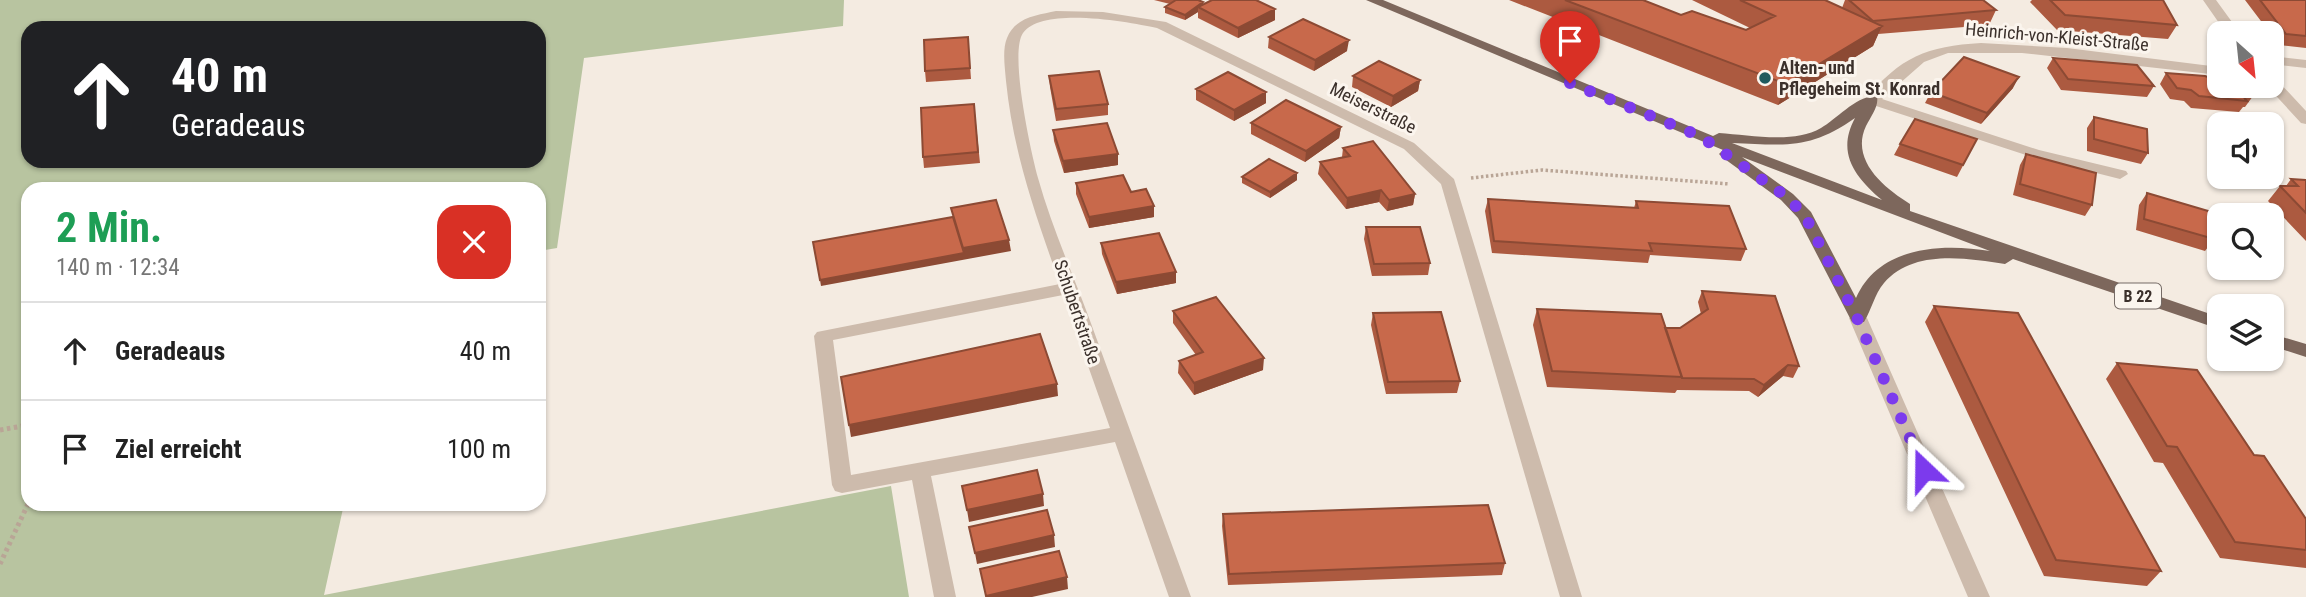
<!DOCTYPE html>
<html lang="de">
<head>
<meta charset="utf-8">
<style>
  :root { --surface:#fff; --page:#f6f6f6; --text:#222; --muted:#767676; --line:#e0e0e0 }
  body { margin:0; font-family:"Roboto Condensed",sans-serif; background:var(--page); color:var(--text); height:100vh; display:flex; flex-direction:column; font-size:26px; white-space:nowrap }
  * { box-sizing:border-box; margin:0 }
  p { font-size:23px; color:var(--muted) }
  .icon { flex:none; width:38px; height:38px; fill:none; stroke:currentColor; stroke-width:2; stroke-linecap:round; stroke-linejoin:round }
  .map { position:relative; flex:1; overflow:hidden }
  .panel { position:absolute; left:21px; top:182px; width:525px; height:329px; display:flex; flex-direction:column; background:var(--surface); border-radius:21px; box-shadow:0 2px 5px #0004 }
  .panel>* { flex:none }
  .banner { position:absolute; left:21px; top:21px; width:525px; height:147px; border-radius:21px; box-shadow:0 2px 5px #0004; background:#202124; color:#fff; overflow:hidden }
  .needle { width:46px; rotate:153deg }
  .tools { position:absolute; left:2207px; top:21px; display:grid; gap:14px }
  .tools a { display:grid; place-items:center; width:77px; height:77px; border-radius:14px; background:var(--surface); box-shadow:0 2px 5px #0004; font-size:35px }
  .pin { position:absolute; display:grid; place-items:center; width:60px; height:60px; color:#fff; margin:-72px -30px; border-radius:50% 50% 50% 0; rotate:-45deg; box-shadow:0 0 7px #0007 }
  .pin .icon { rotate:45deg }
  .me { position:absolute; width:77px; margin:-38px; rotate:337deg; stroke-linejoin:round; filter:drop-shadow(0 0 5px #0008) }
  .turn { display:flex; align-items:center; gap:24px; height:147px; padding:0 35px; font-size:32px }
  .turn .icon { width:91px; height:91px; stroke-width:2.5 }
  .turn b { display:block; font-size:49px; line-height:60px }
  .round { display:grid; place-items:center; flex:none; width:74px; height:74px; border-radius:21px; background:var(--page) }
  .headline { display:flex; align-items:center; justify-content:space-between; height:119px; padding:0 35px }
  h1 { font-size:42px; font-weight:700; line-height:52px; color:#1e9e55 }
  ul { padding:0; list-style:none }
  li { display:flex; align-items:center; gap:21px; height:98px; padding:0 35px; border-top:2px solid var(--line) }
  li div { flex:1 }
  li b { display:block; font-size:26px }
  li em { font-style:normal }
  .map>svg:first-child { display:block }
  .green { fill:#b8c4a0; fill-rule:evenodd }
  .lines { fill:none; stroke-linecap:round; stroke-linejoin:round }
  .path-far1 { stroke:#b9a596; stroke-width:3.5; stroke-dasharray:2.5 2.5; stroke-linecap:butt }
  .path { stroke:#b9a596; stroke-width:5; stroke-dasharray:3.5 3.5; stroke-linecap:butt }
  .minor { fill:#cdbbac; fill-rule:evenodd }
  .major { fill:#7d675c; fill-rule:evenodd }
  .wall { fill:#ac5a40 }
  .shaded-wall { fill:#8c4a34 }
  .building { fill:#c8694b; stroke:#8c4a34; stroke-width:2 }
  .route { stroke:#7c3aed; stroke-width:12; stroke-dasharray:0 21.6 }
  .poi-dot { fill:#1f5a5e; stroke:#fbf5ee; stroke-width:2.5 }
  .labels { text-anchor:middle; stroke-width:6; stroke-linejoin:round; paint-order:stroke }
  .shield { fill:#fbf5ee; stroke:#756b66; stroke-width:2 }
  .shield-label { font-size:16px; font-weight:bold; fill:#3b302b }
  .street-label { font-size:18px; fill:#3b302b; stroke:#fbf5ee }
  .poi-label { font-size:18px; font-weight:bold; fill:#3b302b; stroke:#fbf5ee; text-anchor:start }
</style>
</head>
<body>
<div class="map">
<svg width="2306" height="597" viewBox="0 0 2306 597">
  <rect width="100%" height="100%" fill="#f4ebe1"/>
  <!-- green -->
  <path class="green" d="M0,0H844L843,26L584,58L557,248L539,251V189H28V504H344L324,595L891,486L909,597H0ZM28,28H539V161H28Z"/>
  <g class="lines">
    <!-- path-far1 -->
    <path class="path-far1" d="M1471,178L1542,170L1730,184"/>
    <!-- path -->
    <path class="path" d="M0,430L28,425
      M0,564L28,504"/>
    <!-- minor -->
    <path class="minor" d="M2203,0H2216L2240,33H2226Z
      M1056,11L1103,12L1166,22L1414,143L1454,179L1582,597H1560L1441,184L1404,149L1157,28C1128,22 1043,6 1023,33C1009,53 1031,152 1038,178C1051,225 1072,272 1089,318C1123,411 1157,504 1191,597H1169L1115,442L931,476L956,597H934L912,480L842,493L835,491L832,485L814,336L817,332L1060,284C1036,217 1013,152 1006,81C1005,68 1002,50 1007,38C1015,17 1038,15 1056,11ZM1063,295L1110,428L851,475L833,340Z
      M1981,43L2067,48L2219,67V75L2022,53H1948L1924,62L1882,99L2039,150L2126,171L2128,174L2120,179L2029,156L1867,103L1865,100C1900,57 1927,46 1981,43Z
      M2272,56L2306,60V68L2272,64Z
      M2272,79L2277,80L2306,111V124L2301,123L2267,86H2272Z
      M1858,312L1867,318L1990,597H1968L1849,318Z"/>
    <!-- major -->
    <path class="major" d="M1366,0H1383L1713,136L1719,133C1750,135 1793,144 1821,128C1836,120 1859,93 1877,97C1879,106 1871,116 1866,126C1850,160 1884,188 1910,204V211L2219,317V329L2013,259L2005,264C1966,258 1913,249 1884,283C1874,295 1872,309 1864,322H1852L1798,218L1781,200L1722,157L1719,154L1723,150ZM1855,118C1836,153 1855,177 1882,200L1732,143C1785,145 1810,150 1855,118ZM1742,157L1990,251C1942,243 1879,246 1856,298L1811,212L1793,194Z
      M2272,334L2306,344V357L2272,346Z"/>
  </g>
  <!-- wall -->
  <path class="wall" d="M1154,0H1175L1203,4L1275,9V20L1238,38L1198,18V12L1185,20L1165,13V7L1170,4Z
    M1509,0H1643L1681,15L1746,30L1750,28L1692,0H1825L1842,8L1845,0H1983L1996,10L1989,25L1878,34L1873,46L1778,105Z
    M2032,0H2163L2177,25L2168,39L2057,30L2030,2Z
    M2245,0H2306V48L2279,45L2272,35V33H2270Z
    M968,37L971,79L926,82L925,71Z
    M1269,37L1347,51L1314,71L1268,48Z
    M2053,58L2154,86L2147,97L2061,90L2047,68Z
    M2166,73L2253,96L2245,107H2243L2239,112L2191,108L2184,101L2170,99L2160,84Z
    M1049,76L1108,104V115L1056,121L1050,87Z
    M1353,76L1420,80L1418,91L1391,107L1352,87Z
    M2013,88L1981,124L1925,103L1931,92Z
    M1196,89L1266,92V103L1234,121L1196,100Z
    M974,104L980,163L924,168L923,157Z
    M2094,117L2148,153L2141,164L2087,151V128Z
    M1251,123L1341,127L1339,138L1305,162L1251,134Z
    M1053,130L1118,154V165L1064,173L1054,141Z
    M1977,139L1957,177L1894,155L1900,144Z
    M1343,148L1415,194L1413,205L1387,211L1379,202L1346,209L1318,174L1320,162L1342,157Z
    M2026,154L2092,205L2085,216L2013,195L2020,165Z
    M1242,177L1297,180L1270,198L1242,183Z
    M2291,179L2306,180V241L2268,201L2280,186H2286Z
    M1076,183L1131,192L1154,217L1089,228L1076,194Z
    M2147,193L2214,239L2205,251L2136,230L2139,205Z
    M1488,199L1634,208L1636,201L1746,249L1741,261L1650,255L1648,263L1492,253L1485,211Z
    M1366,227L1430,263L1428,275L1372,276L1364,239Z
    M1101,243L1176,283L1117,294L1102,254Z
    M1702,291L1799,366L1793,378L1783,376L1758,397L1749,391L1677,390L1675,393L1547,387L1533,325L1537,309L1665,328H1680L1701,314L1698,302Z
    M1934,306L2161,571L2147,586L2044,576L1925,322Z
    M1173,311L1263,370L1194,395L1178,373L1179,361L1196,355L1173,323Z
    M1373,313L1460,381L1457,393L1386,394L1371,325Z
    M2117,363L2254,455L2306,519V568L2220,558L2163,463L2154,462L2106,379Z
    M1223,514L1505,563L1502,575L1228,585L1222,526Z"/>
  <!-- shaded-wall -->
  <path class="shaded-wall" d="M1203,2V8L1198,7V12L1185,20V15Z
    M1275,9V20L1238,38V28Z
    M1882,26L1873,46L1778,105L1786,84Z
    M1349,40L1347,51L1314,71L1315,60Z
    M2019,77L2013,88L1981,124L1987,113Z
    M1420,80L1418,91L1391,107L1393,96Z
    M1266,92V103L1234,121V110Z
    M1341,127L1339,138L1305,162L1306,151Z
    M1118,154V165L1064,173L1063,161Z
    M1297,173V180L1270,198V192Z
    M1381,190L1379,202L1346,209L1347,198Z
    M1415,194L1413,205L1387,211L1389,200Z
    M1154,206V217L1089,228V217Z
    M1009,240L1011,251L821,286L820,280L964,253L963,248Z
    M1176,272V283L1117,294L1116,282Z
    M1264,358L1263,370L1194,395V383Z
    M1788,365L1783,376L1758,397L1764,385Z
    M1057,384L1058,396L851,437L849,425Z
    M1043,494L1044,506L969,522L967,510Z
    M1054,535L1055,547L977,564L975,553Z
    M1067,577L1068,589L1032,597H986V596Z"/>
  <!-- building -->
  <path class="building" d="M1176,0H1198L1203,2L1185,15L1165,7Z
    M1212,0H1256L1275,9L1238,28L1198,7Z
    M1565,0H1643L1681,15L1692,11L1746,30L1775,16L1740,0H1825L1882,26L1786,84Z
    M1849,0H1983L1996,10L1873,21Z
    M2050,0H2163L2177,25L2065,15Z
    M2260,0H2306V36L2286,34Z
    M1303,19L1349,40L1315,60L1269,37Z
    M968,37L970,68L925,71L924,40Z
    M1964,57L2019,77L1987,113L1931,92Z
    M2053,58L2137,65L2154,86L2068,79Z
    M1379,61L1420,80L1393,96L1353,76Z
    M1099,71L1108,104L1056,109L1049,76Z
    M1228,72L1266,92L1234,110L1196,89Z
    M2166,73L2205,76L2219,81V86H2234L2253,96L2242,95L2247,101L2199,96L2191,90L2177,88Z
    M1286,100L1341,127L1306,151L1251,123Z
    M974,104L978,152L923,157L921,108Z
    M2094,117L2147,129L2148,153L2094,139Z
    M1915,119L1977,139L1963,165L1900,144Z
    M1107,123L1118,154L1063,161L1053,130Z
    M1373,141L1415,194L1389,200L1381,190L1347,198L1320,162L1350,156L1343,148Z
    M2026,154L2096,173L2092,205L2020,184Z
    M1269,159L1297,173L1270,192L1242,177Z
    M1123,175L1131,192L1146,189L1154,206L1089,217L1076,183Z
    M2291,179L2306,180V213L2280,186H2298Z
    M2147,193L2215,213L2214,239L2144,219Z
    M1488,199L1638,208L1636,201L1729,206L1746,249L1649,243L1652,251L1494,241Z
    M996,200L1009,240L963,248L951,208Z
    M953,217L964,253L820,280L813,242Z
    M1366,227H1420L1430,263L1374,264Z
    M1159,233L1176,272L1116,282L1101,243Z
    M1702,291L1775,296L1799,366L1788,365L1764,385L1754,379L1682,378L1665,328H1680L1708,309Z
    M1216,297L1264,358L1194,383L1179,361L1203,352L1173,311Z
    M1934,306L2018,313L2161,571L2056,560Z
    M1537,309L1661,314L1682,377L1552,371Z
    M1441,312L1460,381L1388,382L1373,313Z
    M1040,334L1057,384L849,425L841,377Z
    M2117,363L2197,370L2254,455L2264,456L2306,519V550L2235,542L2177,447L2167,446Z
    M1037,470L1043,494L967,510L962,486Z
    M1488,505L1505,563L1229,574L1223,514Z
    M1047,510L1054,535L975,553L969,527Z
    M1059,551L1067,577L986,596L980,569Z"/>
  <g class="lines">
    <!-- route -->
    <path class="route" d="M1570,83L1700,136L1787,197L1805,216L1857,318L1924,470"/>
  </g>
  <!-- markers -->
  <circle class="poi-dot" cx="1765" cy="78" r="7"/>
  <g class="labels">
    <!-- shield labels -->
    <rect class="shield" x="2115" y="283.5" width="46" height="25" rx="5"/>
    <g class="shield-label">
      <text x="2138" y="302">B 22</text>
    </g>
    <!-- street labels -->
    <g class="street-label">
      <text transform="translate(2057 37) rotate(5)" y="6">Heinrich-von-Kleist-Straße</text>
      <text transform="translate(1373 108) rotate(26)" y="6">Meiserstraße</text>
      <text transform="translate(1077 312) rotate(71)" y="6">Schubertstraße</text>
    </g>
    <!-- poi labels -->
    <g class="poi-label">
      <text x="1779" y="74">Alten- und<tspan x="1779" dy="21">Pflegeheim St. Konrad</tspan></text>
    </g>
  </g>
</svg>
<div class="tools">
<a><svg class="needle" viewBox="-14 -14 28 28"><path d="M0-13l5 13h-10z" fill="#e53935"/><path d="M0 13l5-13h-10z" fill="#767676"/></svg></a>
<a><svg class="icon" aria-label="sound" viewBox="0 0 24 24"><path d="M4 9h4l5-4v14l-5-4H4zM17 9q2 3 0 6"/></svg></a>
<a><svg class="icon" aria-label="search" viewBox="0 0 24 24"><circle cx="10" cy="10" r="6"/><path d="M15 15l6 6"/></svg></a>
<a><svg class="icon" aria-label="layers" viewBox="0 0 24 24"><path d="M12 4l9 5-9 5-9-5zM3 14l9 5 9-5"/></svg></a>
</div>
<div class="pin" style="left:1570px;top:83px;background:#d93025"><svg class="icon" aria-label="arrive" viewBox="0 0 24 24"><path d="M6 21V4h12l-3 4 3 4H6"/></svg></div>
<svg class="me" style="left:1924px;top:470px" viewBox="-20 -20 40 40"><path d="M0-17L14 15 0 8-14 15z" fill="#7c3aed" stroke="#fff" stroke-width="4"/></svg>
<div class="banner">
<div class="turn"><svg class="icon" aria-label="ahead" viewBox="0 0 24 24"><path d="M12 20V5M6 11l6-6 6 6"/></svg><div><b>40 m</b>Geradeaus</div></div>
</div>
<section class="panel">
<div class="headline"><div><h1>2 Min.</h1><p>140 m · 12:34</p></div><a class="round" style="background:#d93025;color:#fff"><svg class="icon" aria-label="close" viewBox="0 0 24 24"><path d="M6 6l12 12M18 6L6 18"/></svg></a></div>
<ul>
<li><svg class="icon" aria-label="ahead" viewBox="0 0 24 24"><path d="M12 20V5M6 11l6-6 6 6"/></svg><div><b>Geradeaus</b></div><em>40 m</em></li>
<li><svg class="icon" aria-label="arrive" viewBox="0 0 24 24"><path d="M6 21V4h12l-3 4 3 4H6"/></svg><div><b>Ziel erreicht</b></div><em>100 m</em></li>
</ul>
</section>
</div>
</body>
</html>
